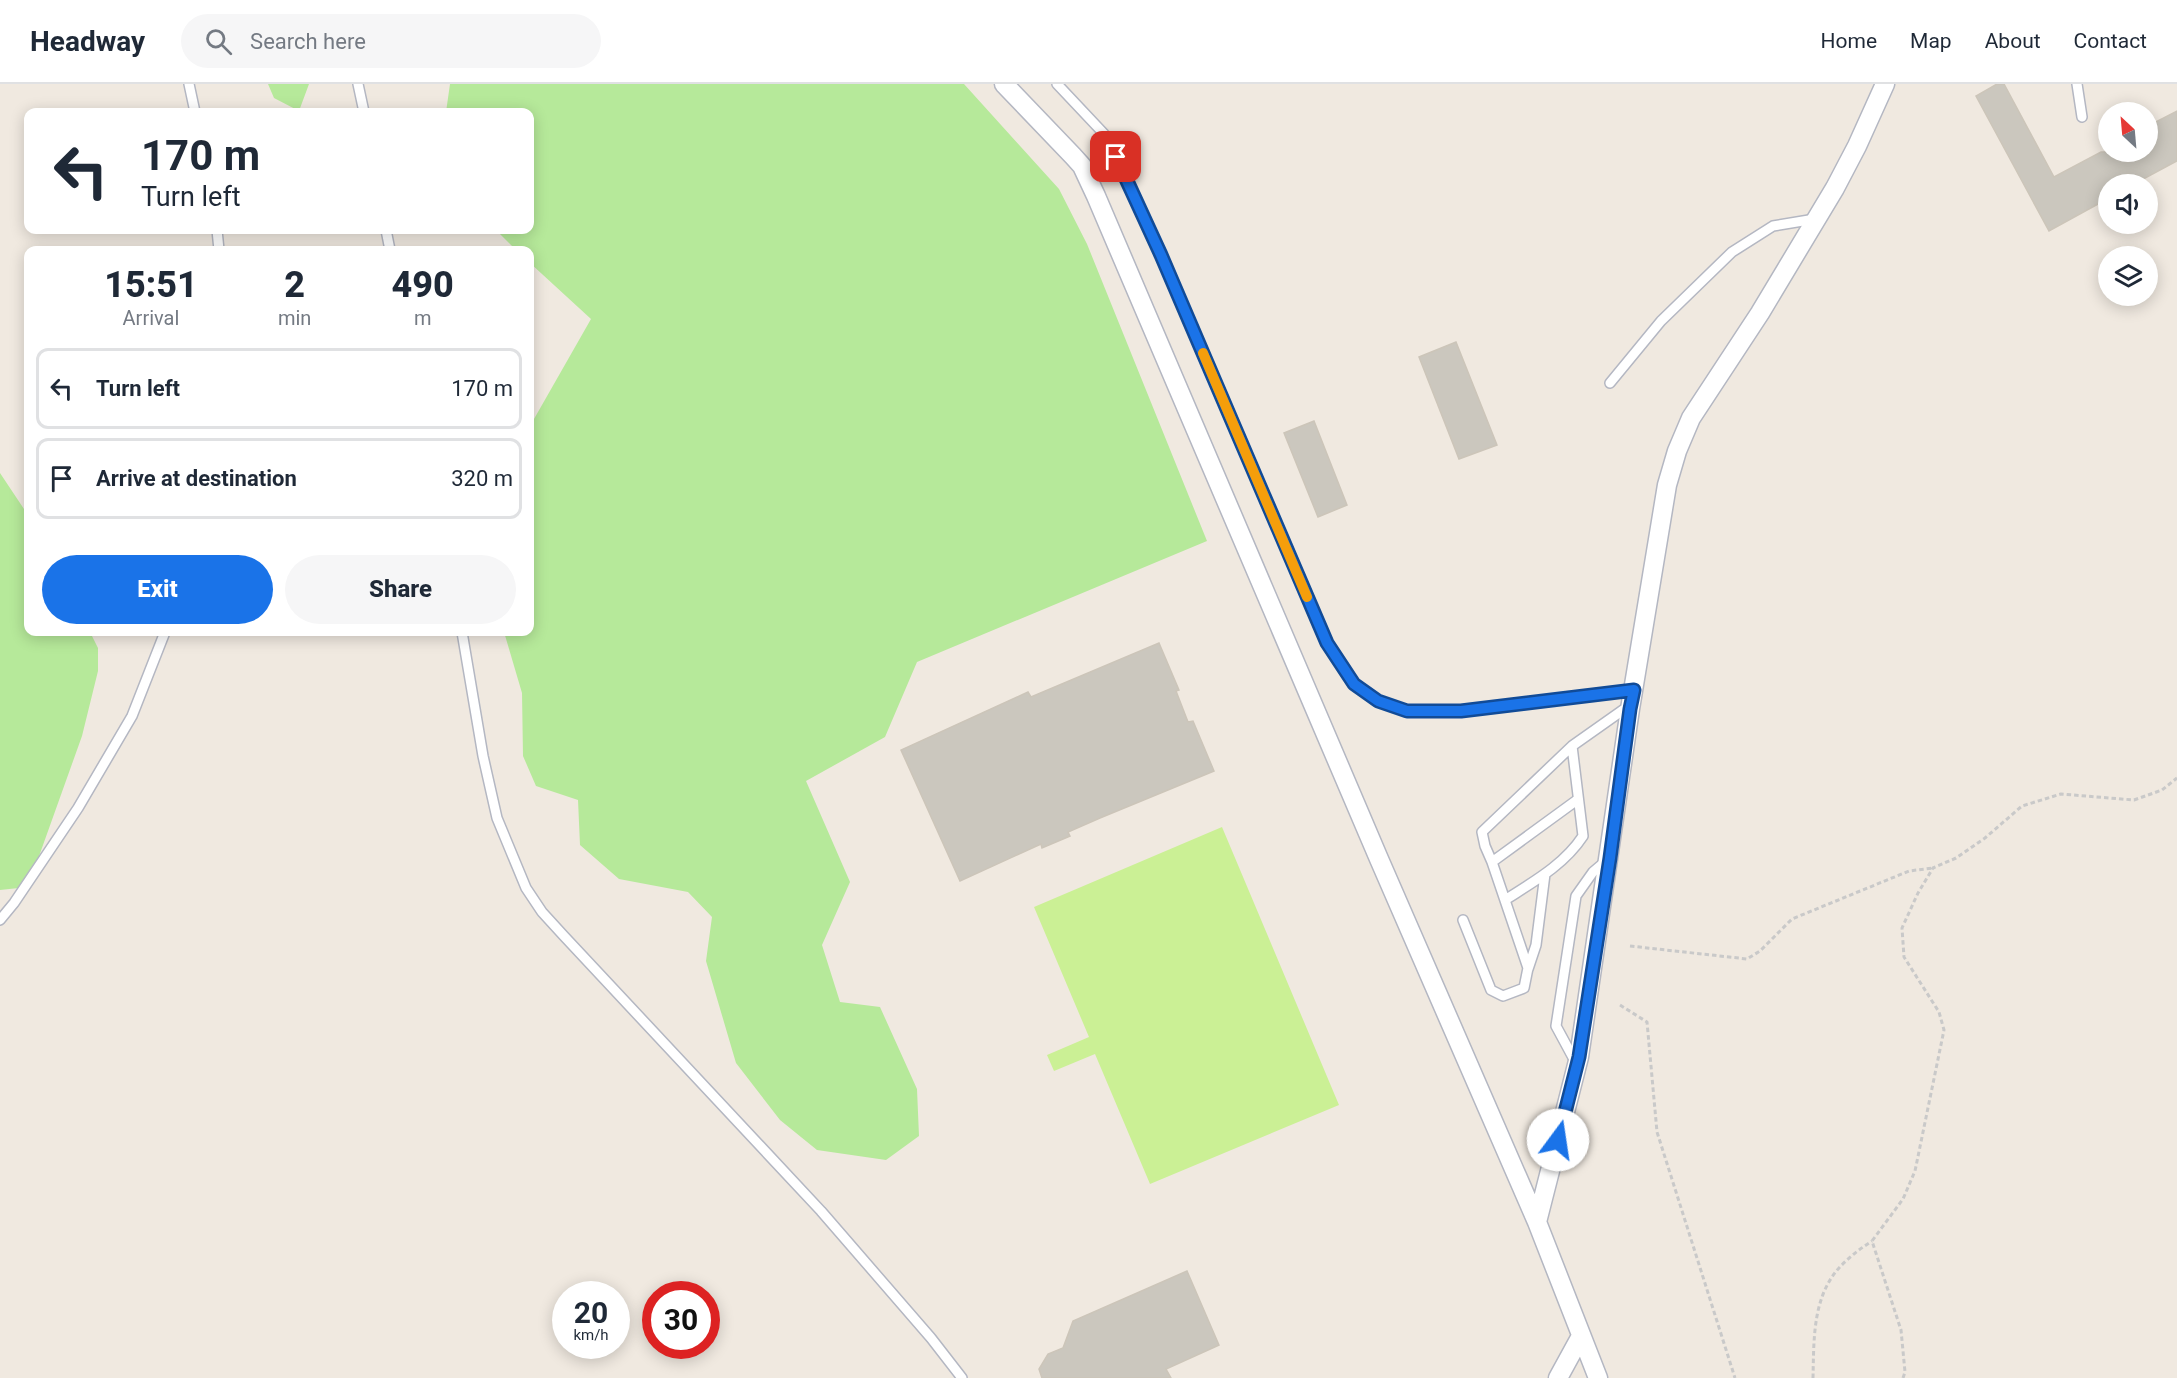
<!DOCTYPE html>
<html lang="en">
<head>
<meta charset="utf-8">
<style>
  :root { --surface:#fff; --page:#f6f6f7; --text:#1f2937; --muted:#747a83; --line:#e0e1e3; --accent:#1a73e8 }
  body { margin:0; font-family:Roboto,sans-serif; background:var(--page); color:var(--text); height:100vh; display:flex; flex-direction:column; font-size:22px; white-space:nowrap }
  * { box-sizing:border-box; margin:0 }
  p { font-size:20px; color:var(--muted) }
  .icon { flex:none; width:33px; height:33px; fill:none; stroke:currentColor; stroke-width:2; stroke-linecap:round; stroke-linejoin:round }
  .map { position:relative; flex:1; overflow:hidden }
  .side { position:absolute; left:24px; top:162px; width:510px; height:390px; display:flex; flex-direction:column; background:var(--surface); border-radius:12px; box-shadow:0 3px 15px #0003 }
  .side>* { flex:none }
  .top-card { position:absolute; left:24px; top:24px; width:510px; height:126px; border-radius:12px; box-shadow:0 3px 15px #0003; background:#fff; color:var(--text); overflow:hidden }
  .needle { width:39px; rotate:334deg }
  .controls { position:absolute; left:2098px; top:18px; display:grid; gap:12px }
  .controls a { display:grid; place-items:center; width:60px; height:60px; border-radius:50%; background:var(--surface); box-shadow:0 3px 15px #0003; font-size:30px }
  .speed { position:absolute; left:552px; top:1197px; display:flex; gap:12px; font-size:30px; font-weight:700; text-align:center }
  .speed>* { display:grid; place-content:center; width:78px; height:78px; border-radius:50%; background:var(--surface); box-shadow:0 3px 15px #0003; line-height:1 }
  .speed small { font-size:15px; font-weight:400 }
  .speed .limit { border:9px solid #d22; background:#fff; color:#111 }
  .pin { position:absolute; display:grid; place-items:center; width:51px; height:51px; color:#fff; margin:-26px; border-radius:12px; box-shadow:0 3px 9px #0006 }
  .me { position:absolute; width:66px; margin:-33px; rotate:14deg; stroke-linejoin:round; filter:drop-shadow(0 0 4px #0008) }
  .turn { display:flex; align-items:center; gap:21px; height:126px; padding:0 18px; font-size:27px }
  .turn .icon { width:78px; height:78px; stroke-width:2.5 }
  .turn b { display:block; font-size:42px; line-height:51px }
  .eta { display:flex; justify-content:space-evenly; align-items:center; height:102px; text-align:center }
  .eta b { font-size:36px; font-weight:800; line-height:42px }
  .primary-button { display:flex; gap:12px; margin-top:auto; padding:12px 18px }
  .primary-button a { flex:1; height:69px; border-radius:36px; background:var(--accent); color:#fff; font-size:24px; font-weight:800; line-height:69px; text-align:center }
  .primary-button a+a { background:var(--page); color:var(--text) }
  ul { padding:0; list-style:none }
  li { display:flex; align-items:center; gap:18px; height:81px; margin:0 12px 9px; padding:0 6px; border:3px solid var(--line); border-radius:12px }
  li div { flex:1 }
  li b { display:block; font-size:22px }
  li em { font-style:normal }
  header { display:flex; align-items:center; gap:36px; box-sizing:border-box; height:84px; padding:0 30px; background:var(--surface); border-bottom:2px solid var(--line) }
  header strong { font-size:28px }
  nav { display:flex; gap:33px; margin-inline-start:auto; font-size:21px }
  .search { width:420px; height:54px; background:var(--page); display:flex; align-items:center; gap:15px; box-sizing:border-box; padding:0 21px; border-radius:33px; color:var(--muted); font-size:22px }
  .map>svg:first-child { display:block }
  .green { fill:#b6e99a }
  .pitch { fill:#cbf095 }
  .building { fill:#cbc7be; stroke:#ccc5b9; stroke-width:1.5 }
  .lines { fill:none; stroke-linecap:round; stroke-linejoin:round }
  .service-casing { stroke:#b4b7c2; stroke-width:12 }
  .minor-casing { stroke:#b4b7c2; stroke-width:21 }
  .path { stroke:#c9c9c9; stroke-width:3; stroke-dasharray:4.5 3; stroke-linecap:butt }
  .service { stroke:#fff; stroke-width:9 }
  .minor { stroke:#fff; stroke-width:18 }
  .route-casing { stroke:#114b97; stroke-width:15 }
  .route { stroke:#1a73e8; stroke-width:10 }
  .slow { stroke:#f59e0b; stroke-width:10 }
</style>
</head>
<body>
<header>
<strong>Headway</strong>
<div class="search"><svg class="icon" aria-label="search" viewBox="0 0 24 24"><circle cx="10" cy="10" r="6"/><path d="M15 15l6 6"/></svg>Search here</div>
<nav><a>Home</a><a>Map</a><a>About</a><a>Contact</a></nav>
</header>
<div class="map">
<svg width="2177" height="1294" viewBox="0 0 2177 1294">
  <rect width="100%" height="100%" fill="#f0e9e0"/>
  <!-- green -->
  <path class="green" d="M268,0H309L299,27L274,14Z
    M450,0H964L1059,105L1087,160L1207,457L917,578L885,653L806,697L850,798L822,861L840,918L880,923L917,1005L919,1052L886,1076L817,1066L780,1036L736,979L706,877L712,833L688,808L619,795L580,761L578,716L536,702L523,672L522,609L504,548H530V342L591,235L530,179V166H516L496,146H530V28H446Z
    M0,389L28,431V548H90L98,564V587L82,652L28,803L0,806Z"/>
  <!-- pitch -->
  <path class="pitch" d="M1222,743L1339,1021L1150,1100L1095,970L1054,987L1047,971L1089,953L1034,823Z"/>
  <!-- building -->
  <path class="building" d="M1997,0H2004L2054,93L2101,68H2148V42L2177,27V77L2134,100H2109V114L2049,147L1976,12Z
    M1456,258L1497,361L1459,375L1419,273Z
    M1314,337L1347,421L1318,433L1284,349Z
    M1159,559L1179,606L1176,607L1188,638L1193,637L1214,687L1100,734L1068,748L1070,752L1042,764L1041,760L960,797L901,666L1028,608L1031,613Z
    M1187,1187L1219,1261L1166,1285L1171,1294H1042L1039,1285L1048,1270L1063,1264L1073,1237Z"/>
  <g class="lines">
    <defs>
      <path id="service" d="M189,0L195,28
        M358,0L364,28
        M1057,0L1107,53L1161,171L1327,559L1354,600L1378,617L1407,627H1461L1634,606
        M2077,0L2082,33
        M217,146L219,166
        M386,146L390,166
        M1610,299L1661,237L1732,168L1773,142L1815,135
        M462,548L483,672L497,734L526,804L542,828L563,851L821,1127L931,1254L962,1294
        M1492,778L1577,716
        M1505,816C1533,798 1564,781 1583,752L1572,662
        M0,836L14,819L78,724L132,632L165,548
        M1463,836L1491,906L1503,912L1524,904L1528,884L1492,778L1485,762L1482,748L1572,662L1623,626L1630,625
        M1528,885L1536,861L1545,790
        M1576,979L1556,942L1576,812L1593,788L1606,777"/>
      <path id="minor" d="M1004,0L1073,72L1082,82L1096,112L1379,775L1537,1138
        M1558,1294L1581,1252
        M1598,1294L1537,1138L1579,973L1630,625L1667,401L1677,367L1691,334L1760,229L1835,104L1857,62L1885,0"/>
    </defs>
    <!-- service casing -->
    <use href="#service" class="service-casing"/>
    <!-- minor casing -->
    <use href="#minor" class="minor-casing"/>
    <!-- path -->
    <path class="path" d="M1630,862L1747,875L1760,867L1792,835L1909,787L1933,784
      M1620,921L1647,938L1657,1048L1735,1294
      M1813,1294C1814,1253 1812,1207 1846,1177C1854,1169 1863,1163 1872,1157
      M1903,1294L1905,1288L1901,1246L1872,1157L1903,1115L1915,1087L1944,946L1939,928L1904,873L1902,844L1918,809L1933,784L1956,774L1985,754L2022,722L2061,710L2134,716L2162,706L2177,694"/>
    <!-- service -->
    <use href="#service" class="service"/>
    <!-- minor -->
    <use href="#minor" class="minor"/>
  </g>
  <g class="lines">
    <defs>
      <path id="route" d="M1116,73L1161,171L1327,559L1354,600L1378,617L1407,627H1461L1634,606L1630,625L1610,774L1579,973L1558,1056"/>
    </defs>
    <!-- route casing -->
    <use href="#route" class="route-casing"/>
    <!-- route -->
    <use href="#route" class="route"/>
    <!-- slow -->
    <path class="slow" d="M1203,269L1307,513"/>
  </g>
</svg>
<div class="controls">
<a><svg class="needle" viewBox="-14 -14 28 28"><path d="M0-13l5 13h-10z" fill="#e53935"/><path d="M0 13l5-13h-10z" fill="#747a83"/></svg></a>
<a><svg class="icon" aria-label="sound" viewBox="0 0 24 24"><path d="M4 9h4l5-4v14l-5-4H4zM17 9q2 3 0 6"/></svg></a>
<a><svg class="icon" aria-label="layers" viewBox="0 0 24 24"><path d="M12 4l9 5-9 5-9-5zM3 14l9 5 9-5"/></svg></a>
</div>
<div class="speed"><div>20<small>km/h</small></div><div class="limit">30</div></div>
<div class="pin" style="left:1116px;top:73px;background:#d93025"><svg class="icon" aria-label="arrive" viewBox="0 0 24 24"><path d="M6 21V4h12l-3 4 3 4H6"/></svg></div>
<svg class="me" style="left:1558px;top:1056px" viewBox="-20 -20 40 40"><circle r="19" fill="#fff"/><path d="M0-13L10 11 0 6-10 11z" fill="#1a73e8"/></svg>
<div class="top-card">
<div class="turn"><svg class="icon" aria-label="left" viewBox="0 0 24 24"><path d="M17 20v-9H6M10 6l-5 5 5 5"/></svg><div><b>170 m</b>Turn left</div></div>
</div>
<section class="side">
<div class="eta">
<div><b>15:51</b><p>Arrival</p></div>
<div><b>2</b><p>min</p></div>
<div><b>490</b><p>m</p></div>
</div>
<ul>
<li><svg class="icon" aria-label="left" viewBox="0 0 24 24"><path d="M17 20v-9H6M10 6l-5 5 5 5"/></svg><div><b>Turn left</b></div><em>170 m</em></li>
<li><svg class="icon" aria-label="arrive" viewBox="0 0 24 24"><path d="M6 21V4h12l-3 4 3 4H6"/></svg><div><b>Arrive at destination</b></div><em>320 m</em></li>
</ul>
<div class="primary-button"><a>Exit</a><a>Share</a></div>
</section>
</div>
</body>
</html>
